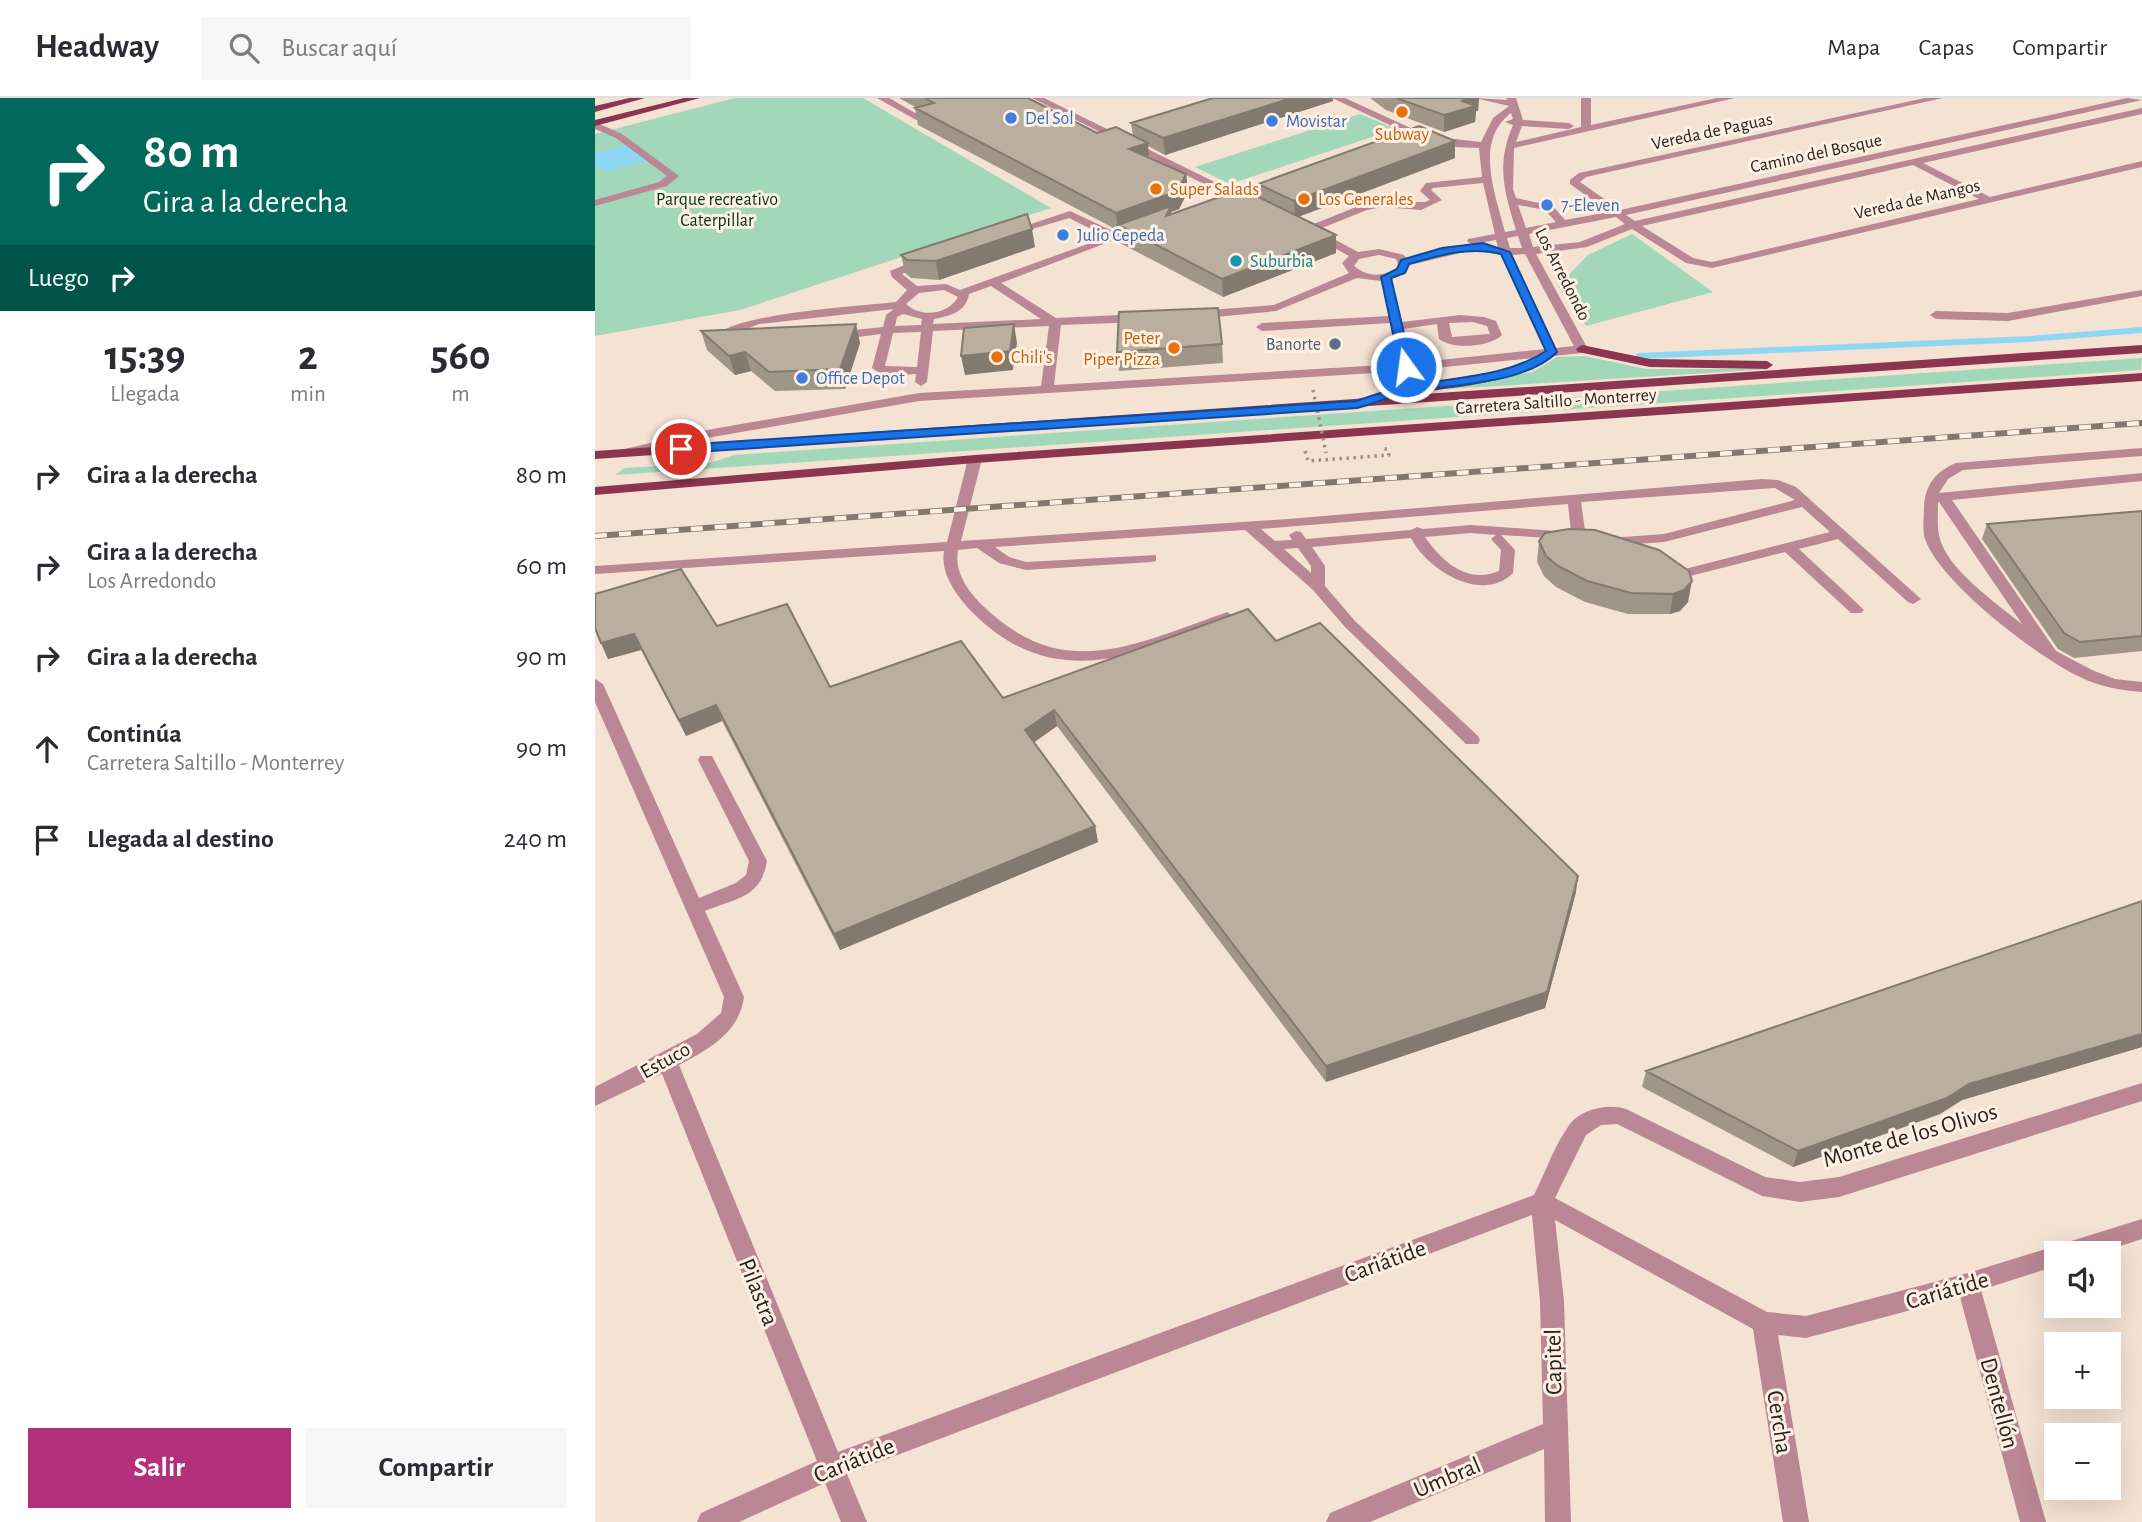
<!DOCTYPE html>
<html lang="es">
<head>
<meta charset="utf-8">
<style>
  :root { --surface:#fff; --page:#f7f7f7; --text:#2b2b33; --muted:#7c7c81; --line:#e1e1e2; --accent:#b3317b }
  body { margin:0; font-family:"Alegreya Sans",sans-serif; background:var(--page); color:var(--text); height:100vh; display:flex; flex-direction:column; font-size:26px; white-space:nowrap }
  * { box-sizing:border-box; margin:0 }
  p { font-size:23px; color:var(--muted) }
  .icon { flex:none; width:38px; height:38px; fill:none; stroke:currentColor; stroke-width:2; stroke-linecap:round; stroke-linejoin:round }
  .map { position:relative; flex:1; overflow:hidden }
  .details { display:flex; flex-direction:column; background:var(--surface); width:595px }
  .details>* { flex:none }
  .guide { background:#00695c; color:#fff; overflow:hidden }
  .buttons { position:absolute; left:1449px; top:1143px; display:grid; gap:14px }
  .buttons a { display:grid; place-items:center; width:77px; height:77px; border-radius:0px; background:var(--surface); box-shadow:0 7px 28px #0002; font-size:35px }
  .pin { position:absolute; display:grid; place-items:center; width:60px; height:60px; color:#fff; margin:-30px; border:4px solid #fff; border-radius:50%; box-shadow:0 2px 7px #0007 }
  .me { position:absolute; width:77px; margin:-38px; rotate:346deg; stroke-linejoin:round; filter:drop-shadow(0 0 5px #0008) }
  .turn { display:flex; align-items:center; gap:24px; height:147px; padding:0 28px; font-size:32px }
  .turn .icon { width:91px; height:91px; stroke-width:2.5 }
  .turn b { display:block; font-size:49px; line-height:60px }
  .then { display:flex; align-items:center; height:66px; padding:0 28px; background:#0003; gap:14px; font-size:26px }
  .eta { display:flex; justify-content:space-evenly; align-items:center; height:119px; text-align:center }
  .eta b { font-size:42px; font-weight:700; line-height:49px }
  .primary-button { display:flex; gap:14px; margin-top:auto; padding:14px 28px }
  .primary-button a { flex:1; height:80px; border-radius:0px; background:var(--accent); color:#fff; font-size:28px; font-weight:700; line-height:80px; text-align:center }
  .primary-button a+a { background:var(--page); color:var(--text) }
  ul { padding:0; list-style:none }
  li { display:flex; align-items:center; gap:21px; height:91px; padding:0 28px }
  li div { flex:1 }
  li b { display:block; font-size:26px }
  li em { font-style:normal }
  header { display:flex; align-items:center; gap:42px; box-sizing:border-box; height:98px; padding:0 35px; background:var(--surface); border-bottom:2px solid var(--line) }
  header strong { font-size:33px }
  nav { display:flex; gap:38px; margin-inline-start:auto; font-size:24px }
  .search { width:490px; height:63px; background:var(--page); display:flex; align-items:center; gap:18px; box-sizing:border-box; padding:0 24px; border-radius:0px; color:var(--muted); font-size:26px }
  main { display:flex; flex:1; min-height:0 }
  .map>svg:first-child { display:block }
  .green { fill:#a2d7b9 }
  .water { fill:#8dd7f4 }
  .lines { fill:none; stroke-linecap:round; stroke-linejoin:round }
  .stream-far1 { stroke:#8dd7f4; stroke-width:4.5 }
  .stream { stroke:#8dd7f4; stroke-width:6 }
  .path { stroke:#9e9086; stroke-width:3.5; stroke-dasharray:2.5 4.5; stroke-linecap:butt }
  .minor { fill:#ba8794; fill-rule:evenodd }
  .major { fill:#8c3551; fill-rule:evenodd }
  .rail-casing { stroke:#83776e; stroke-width:6 }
  .rail { stroke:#fff0e4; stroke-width:4.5; stroke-dasharray:12; stroke-linecap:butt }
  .path-bridge { stroke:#9e9086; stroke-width:3.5; stroke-dasharray:2.5 4.5; stroke-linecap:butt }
  .wall { fill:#a09688 }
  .shaded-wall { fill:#827a6f }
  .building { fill:#baaf9e; stroke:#827a6f; stroke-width:2 }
  .route { fill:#1a73e8; stroke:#114b97; stroke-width:2 }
  .food-dot { fill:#e8710a; stroke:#fff0e4; stroke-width:2.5 }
  .shop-dot { fill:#3f7fe0; stroke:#fff0e4; stroke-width:2.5 }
  .culture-dot { fill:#0f9aa8; stroke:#fff0e4; stroke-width:2.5 }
  .service-dot { fill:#5c6f8a; stroke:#fff0e4; stroke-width:2.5 }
  .labels { text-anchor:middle; stroke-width:6; stroke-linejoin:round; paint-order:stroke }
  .far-shop-label { font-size:18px; fill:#366cbe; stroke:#fff0e4; text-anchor:start }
  .far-street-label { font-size:18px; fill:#2a231e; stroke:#fff0e4 }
  .far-food-label { font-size:18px; fill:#c56008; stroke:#fff0e4; text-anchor:start }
  .far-park-label { font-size:18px; fill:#00361f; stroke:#fff0e4 }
  .far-culture-label { font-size:18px; fill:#0d838f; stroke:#fff0e4; text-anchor:start }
  .far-service-label { font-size:18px; fill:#4e5e75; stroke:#fff0e4; text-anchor:end }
  .street-label { font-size:21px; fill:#2a231e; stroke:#fff0e4 }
  .near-street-label { font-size:24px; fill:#2a231e; stroke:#fff0e4 }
</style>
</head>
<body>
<header>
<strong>Headway</strong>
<div class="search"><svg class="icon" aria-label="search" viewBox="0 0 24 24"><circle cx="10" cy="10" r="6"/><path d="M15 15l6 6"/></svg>Buscar aquí</div>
<nav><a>Mapa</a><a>Capas</a><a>Compartir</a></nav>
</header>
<main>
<section class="details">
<div class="guide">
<div class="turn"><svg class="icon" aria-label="right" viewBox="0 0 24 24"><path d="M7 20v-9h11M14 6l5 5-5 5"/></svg><div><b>80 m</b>Gira a la derecha</div></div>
<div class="then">Luego<svg class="icon" aria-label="right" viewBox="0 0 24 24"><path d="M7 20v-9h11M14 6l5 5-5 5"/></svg></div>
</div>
<div class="eta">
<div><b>15:39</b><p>Llegada</p></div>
<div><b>2</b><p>min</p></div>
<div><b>560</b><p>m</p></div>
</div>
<ul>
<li><svg class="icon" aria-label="right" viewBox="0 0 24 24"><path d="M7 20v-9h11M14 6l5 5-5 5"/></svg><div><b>Gira a la derecha</b></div><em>80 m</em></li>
<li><svg class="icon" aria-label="right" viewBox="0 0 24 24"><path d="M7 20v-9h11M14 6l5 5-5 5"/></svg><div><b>Gira a la derecha</b><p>Los Arredondo</p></div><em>60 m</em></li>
<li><svg class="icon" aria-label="right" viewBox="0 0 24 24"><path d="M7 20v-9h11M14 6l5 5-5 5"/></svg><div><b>Gira a la derecha</b></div><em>90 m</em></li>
<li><svg class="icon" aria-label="ahead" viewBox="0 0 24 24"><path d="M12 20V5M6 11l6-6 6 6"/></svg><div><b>Continúa</b><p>Carretera Saltillo - Monterrey</p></div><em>90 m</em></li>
<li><svg class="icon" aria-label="arrive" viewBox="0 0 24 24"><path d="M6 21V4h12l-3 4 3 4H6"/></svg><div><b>Llegada al destino</b></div><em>240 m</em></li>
</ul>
<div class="primary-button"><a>Salir</a><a>Compartir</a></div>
</section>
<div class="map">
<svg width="1547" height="1424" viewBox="0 0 1547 1424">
  <rect width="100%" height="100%" fill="#f4e2d3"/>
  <!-- green -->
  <path class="green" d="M140,0H268L456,110L145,212L0,238V36Z
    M765,16L801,31L635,86L600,69Z
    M1037,136L1118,194L991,228L963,188L993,157Z
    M990,258L1051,271H1177L836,292L938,274L962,259Z
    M1547,260L1546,272L20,377L30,370L115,365L139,357Z"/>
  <!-- water -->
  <path class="water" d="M33,47L55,62L10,74L0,66V55Z"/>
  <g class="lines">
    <!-- stream-far1 -->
    <path class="stream-far1" d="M1541,232H1547"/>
    <!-- stream -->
    <path class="stream" d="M1044,258L1434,241L1547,232"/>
    <!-- path -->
    <path class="path" d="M710,353L713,363L794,357L792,351H787"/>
    <!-- minor -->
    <path class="minor" d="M282,0H294L329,20L321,22Z
      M437,0H449L640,94L681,79L690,81L647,98V101L625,103V99L631,97Z
      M737,0H750L833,38L886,44L898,20L914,8L880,0L912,2L911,0H921L928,22L974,25L979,28L974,31L927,28L921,44L986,29V0H996V27L1122,0H1140L919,50L918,91L921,100L958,108L970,122L1014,114L975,86V82L984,75L1330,0H1348L991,79L985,84L1025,112L1532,0L1547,2L1031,117L1040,123L1547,10V16L1328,65L1395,99L1547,63V69L1117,170L1091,165L1037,131L992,149L941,156L993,251L987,255L811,273L324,303L112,340L34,358L27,354L29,351L112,332L324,295L446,288L454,228L338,233L332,284L326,288L320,284L321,276C305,277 290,280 277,270L286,236L240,242L234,238L240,234L288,229L291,217L299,211L164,226L131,239L138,244L132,248L118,241C132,215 268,208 301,204L312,192L297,179L295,173L327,160L337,162L307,176L322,188L351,186L365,192L512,139L474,120L414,138L409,135L475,113L522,135L546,127L551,130L406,185L461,220L545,216L551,220L545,224L466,227L459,287L804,266L795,225L667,233L661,229L667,225L794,218L786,183L762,180L681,213L601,221L595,217L601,213L679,207L754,175L747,165L754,158L718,138V134H726L763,154L784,151L809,157L812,161L876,146L872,143L873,141L900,136L888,85L838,90L836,92L847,102L826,112L788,109L772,112L717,134H709V130L771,105L830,104L835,102L825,93L831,85L887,79L884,50L860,49L827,42ZM916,15L918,21L910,24L918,27C901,66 909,93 921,132L910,134C900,95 879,43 916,15ZM1318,67L1384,101L1117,164L1098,160L1047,128ZM923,107L950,112L961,124L931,130ZM1021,119L1030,126L985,144L938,149L934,136ZM923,138L927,150H915L912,140ZM901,142L903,150L879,146ZM878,152L906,157L950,251L816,265L808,231L842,226L844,241C858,252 895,249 907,237L901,223L889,219L865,217L807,224L797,181L808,176L815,167ZM930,156L979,248L961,250L917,157ZM784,157L801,161L804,168C790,179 773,180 759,168L764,161ZM396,188L446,221L338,226L339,221C355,218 371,214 374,196ZM349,192L363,199C353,217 326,220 311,206L324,195ZM308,216L327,221L326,227L300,228L302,219ZM854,225L878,224L892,228L895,236L857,239ZM326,234L322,269L290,268L298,235Z
      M0,24L27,36L84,78L72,88L0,108V102L64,84L72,78L21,40L0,31Z
      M1547,192V198L1413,223L1341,221L1335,217L1341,213L1413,215Z
      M1547,350V358L1368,372L1353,381L1344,395L1547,375V383L1357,402L1461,553L1497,572L1520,581L1547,584V594C1525,592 1505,589 1485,579C1444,560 1345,485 1330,441C1327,432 1329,420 1329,409C1330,387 1341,373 1361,365ZM1343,404H1344L1427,526C1401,505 1350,470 1344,437C1342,427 1343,415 1343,404Z
      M380,357L387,361L366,443L693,421L1167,381L1183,382L1201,389L1326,501L1318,506L1313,504L1243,441L1204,451L1266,509L1269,512L1266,515H1256L1190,454L1087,480L1080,476L1082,473L1235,434L1207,409L1069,444L1015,448L1008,444L1015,440L1069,436L1200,402L1180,390L986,404L991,439L989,442L906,437L920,452L918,475C887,506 832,472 816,440L717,449L730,468V488L760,523L883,638L885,642L883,646H871L750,529L718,492L650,432L400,449L414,459L431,464L561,457V463L556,464L431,472L404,465L382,450L363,452C359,474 373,493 388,508C468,585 537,547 627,516L632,514L640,519L637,522C544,556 459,597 377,514C362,498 345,476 349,453L0,476V468L352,444L373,361ZM973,406L976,434L876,427L828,431L822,429L816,432L711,441L706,434L701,433L694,437L697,442L680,443L666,431ZM876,435L901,437L896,441L906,452L904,473C873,486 848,465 830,439ZM703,450L716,468V475L689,451Z
      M0,581L8,586L104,800L141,785L151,777L154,763L103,662L105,658H117L172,763C166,800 141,800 110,813L149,899C144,935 114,951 84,967L243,1354L939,1097C950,1075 960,1046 975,1026C986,1011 1014,1005 1031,1011L1170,1079L1205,1084L1244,1079L1547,985V1003L1244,1099L1205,1104L1167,1098L1022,1026L1006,1027L991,1037L960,1100L1172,1214L1211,1218L1373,1175L1547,1121V1141L1504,1155H1461V1168L1386,1192L1451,1424H1425L1365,1199L1211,1240L1183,1237L1214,1424H1188L1158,1231L960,1122L969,1203L976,1424H950L949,1351L775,1424H731L735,1415L948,1326L945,1203L937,1117L252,1376L272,1424H246L230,1385L144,1424H102L106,1415L222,1363L67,976L0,1008V989L102,936L126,915L129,899L0,604Z"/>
    <!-- major -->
    <path class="major" d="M34,0H50L0,14V8Z
      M89,0H105L0,28V22Z
      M987,247L1055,261L1172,263L1178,267L1172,271L1055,269L983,254L981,251Z
      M1547,247V255L0,361V353L789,299L786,296L792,292L915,271L934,264L957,250L963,254L961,257C916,288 853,289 800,298Z
      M1547,275V283L380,365L0,397V389L380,357Z"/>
    <defs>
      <path id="rail" d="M0,438L1547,325"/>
    </defs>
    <!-- rail casing -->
    <use href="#rail" class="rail-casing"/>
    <!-- rail -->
    <use href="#rail" class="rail"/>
    <!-- path-bridge -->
    <path class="path-bridge" d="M718,292L731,355"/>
  </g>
  <!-- wall -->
  <path class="wall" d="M304,0H433L502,35L538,38L536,25L738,3L570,57L553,48L554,59L591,76L593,93L584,111L576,114V116L664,100L663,86L860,60L703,119L741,137V155L628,199L525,145L524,133L323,27L320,10H322Z
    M775,0H884L883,13H881L880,24L849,34L791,12Z
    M440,149L344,182L316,180L310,175L306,157Z
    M106,233L265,245L250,291L180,293L156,273L140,277L112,252Z
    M627,246L628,265L524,273L522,254Z
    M1547,413V553L1479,560L1463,551L1387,441L1392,426Z
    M974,431L1093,504L1085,513L1075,516H1033L990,504L961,489L949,478L942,464L944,443Z
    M122,528L235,589L408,600L681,543L981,794L950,910L731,984L462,628L439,644L500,728L503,744L245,852L127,623L91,638L46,552L13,561L0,530Z
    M1547,803V949L1367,1002L1345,1016L1198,1069L1047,989L1051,973Z"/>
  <!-- shaded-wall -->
  <path class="shaded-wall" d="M697,0H738V3L570,57L568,40Z
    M874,0H884L883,13H881L880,24L849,34V17L867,3Z
    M860,43V60L700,120L699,103Z
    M553,45L554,62L534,51Z
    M591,76L593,93L584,111L576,114L577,126L523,127V133L521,115Z
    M437,131L440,149L344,182L341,163Z
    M741,137V155L628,199L627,181Z
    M261,226L265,245L250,291L245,271Z
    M419,226L422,245L418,272L370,277L366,258Z
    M150,254L156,273L140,277L134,258Z
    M1097,483L1093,504L1085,513L1075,516L1078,496Z
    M39,536L46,552L13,561L6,545Z
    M121,607L127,623L91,638L84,622Z
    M459,612L462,628L434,648L430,632Z
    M500,728L503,744L245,852L239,836Z
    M983,778L981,794L950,910L731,984V968Z
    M1547,936V949L1367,1002L1345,1016L1198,1069L1203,1053L1374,986Z"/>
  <!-- building -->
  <path class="building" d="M330,0H433L502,35L521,29L553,45L534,51L591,76L583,93L521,115L320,10L339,5Z
    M618,0H697L568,40L536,25Z
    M801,0H874L867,3L881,8L849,17Z
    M824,28L860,43L699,103L663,86Z
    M647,91L741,137L627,181L523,127L576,108L571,118Z
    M432,116L437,131L341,163L312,162L306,157Z
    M623,210L627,246L522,254L524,214Z
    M261,226L245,271L174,274L150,254L134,258L106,233Z
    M419,226L415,253L366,258L369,230Z
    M1547,413V538L1485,544L1469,535L1392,426Z
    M974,431L1000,432L1064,452L1094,473L1097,483L1089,492L1078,496L1036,495L992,483L963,468L951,458L944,443L950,435Z
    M86,471L122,528L192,506L235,589L366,543L408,600L653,511L681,543L725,525L983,778L952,894L731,968L459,612L430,632L500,728L239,836L121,607L84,622L39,536L6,545L0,530V496Z
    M1547,803V936L1374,986L1352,1000L1203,1053L1051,973Z"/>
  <!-- route -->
  <path class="route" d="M888,145L915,154L962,254C928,288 855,285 810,295C794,299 778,306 762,310L86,355L80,351L86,347L761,303C777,298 792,292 808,289C856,279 910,280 951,253L906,156C875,148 845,157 814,166L810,175L796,180L817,269L811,273L805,269L786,179L802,171L806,162L847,150Z"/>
  <!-- markers -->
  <g class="food-dot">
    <circle cx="807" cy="14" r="7"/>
    <circle cx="561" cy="91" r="7"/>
    <circle cx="709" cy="101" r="7"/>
    <circle cx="579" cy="250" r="7"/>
    <circle cx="402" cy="259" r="7"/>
  </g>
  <g class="shop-dot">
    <circle cx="416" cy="20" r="7"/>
    <circle cx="677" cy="23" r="7"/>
    <circle cx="952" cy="107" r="7"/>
    <circle cx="468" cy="137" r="7"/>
    <circle cx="207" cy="280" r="7"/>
  </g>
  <circle class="culture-dot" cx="641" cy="163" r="7"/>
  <circle class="service-dot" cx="740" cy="246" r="7"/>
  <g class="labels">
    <!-- far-shop labels -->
    <g class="far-shop-label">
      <text x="430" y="26">Del Sol</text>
      <text x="691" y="29">Movistar</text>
      <text x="966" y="113">7-Eleven</text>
      <text x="482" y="143">Julio Cepeda</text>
      <text x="221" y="286">Office Depot</text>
    </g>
    <!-- far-street labels -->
    <g class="far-street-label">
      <text transform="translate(1117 33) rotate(-12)" y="6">Vereda de Paguas</text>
      <text transform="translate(1221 55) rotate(-12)" y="6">Camino del Bosque</text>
      <text transform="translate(1322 101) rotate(-13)" y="6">Vereda de Mangos</text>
      <text transform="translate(968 176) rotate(63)" y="6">Los Arredondo</text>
      <text transform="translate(961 303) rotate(-4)" y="6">Carretera Saltillo - Monterrey</text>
    </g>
    <!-- far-food labels -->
    <g class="far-food-label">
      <text x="807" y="42" text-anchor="middle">Subway</text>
      <text x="575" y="97">Super Salads</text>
      <text x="723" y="107">Los Generales</text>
      <text x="565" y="246" text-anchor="end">Peter<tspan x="565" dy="21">Piper Pizza</tspan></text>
      <text x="416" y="265">Chili's</text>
    </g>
    <!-- far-park labels -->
    <g class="far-park-label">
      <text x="122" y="107">Parque recreativo<tspan x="122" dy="21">Caterpillar</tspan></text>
    </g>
    <!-- far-culture labels -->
    <g class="far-culture-label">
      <text x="655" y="169">Suburbia</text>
    </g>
    <!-- far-service labels -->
    <g class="far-service-label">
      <text x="726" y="252">Banorte</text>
    </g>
    <!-- street labels -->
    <g class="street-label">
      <text transform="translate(70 962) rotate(-29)" y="7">Estuco</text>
    </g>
    <!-- near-street labels -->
    <g class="near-street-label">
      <text transform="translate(1315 1037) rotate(-16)" y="8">Monte de los Olivos</text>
      <text transform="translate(790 1163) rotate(-20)" y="8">Cariátide</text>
      <text transform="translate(1352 1192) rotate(-16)" y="8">Cariátide</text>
      <text transform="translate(164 1194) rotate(68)" y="8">Pilastra</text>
      <text transform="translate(958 1264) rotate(-91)" y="8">Capitel</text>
      <text transform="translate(1405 1305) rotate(75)" y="8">Dentellón</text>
      <text transform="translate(1185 1324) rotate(81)" y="8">Cercha</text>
      <text transform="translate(259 1362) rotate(-22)" y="8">Cariátide</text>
      <text transform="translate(852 1379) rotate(-23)" y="8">Umbral</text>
    </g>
  </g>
</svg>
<div class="buttons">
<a><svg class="icon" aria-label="sound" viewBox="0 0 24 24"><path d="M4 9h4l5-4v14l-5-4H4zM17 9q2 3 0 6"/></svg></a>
<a>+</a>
<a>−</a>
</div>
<div class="pin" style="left:86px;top:351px;background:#d93025"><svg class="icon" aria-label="arrive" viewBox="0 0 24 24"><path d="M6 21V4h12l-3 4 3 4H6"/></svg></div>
<svg class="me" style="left:811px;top:269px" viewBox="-20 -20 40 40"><circle r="17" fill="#1a73e8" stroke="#fff" stroke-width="3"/><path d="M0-11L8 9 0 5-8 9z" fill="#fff"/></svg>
</div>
</main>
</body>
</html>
